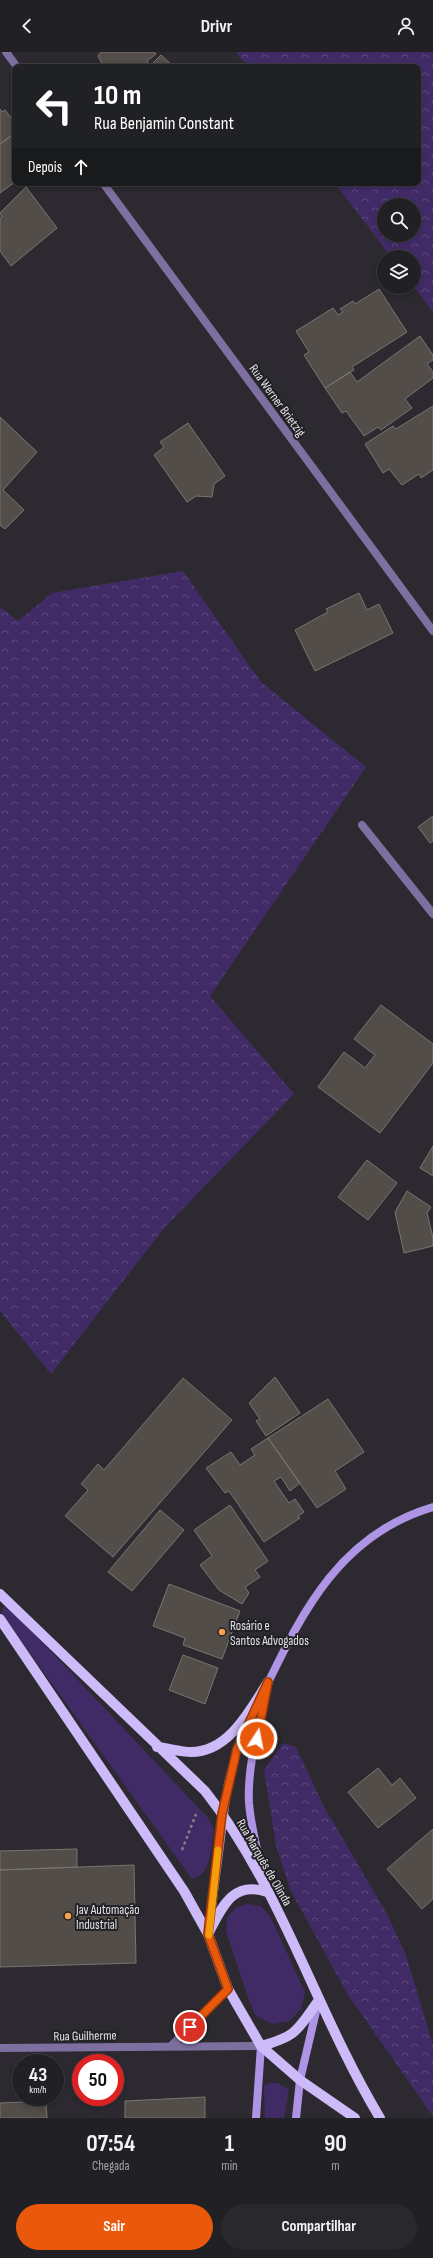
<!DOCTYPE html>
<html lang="pt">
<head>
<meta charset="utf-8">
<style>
  :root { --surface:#212024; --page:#29282c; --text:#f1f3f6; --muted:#a2a3a6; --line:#3e3e41; --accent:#ea580c }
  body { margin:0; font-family:"Sofia Sans Condensed",sans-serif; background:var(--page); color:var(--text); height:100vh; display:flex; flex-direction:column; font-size:15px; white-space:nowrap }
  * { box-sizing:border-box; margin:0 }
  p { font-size:13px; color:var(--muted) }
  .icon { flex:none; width:22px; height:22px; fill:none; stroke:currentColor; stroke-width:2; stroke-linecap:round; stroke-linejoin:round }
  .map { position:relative; height:2066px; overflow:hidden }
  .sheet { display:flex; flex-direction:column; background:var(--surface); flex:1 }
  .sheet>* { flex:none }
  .hud { position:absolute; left:12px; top:12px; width:409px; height:122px; border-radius:8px; box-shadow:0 2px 6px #0003,0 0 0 1px var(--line); background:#202124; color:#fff; overflow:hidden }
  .buttons { position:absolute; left:377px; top:146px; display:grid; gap:8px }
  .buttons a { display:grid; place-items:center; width:44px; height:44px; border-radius:50%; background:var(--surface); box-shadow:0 2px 6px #0003,0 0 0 1px var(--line); font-size:20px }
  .speed { position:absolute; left:12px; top:2002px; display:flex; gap:8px; font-size:20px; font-weight:700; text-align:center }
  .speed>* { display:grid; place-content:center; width:52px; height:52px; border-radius:50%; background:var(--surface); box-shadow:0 2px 6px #0003,0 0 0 1px var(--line); line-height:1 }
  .speed small { font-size:10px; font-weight:400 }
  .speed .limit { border:6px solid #d22; background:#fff; color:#111 }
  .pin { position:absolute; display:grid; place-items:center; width:34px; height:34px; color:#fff; margin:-17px; border:2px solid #fff; border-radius:50%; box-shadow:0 1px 4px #0007 }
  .me { position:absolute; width:44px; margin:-22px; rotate:11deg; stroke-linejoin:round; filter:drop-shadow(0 0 3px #0008) }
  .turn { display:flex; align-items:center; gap:14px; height:84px; padding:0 16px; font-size:18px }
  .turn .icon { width:52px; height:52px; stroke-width:2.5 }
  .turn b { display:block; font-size:28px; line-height:34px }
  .then { display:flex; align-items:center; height:38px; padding:0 16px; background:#0003; gap:8px; font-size:15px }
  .eta { display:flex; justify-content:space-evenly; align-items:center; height:68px; text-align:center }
  .eta b { font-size:24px; font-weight:700; line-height:28px }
  .action { display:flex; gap:8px; margin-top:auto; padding:8px 16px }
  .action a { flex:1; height:46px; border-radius:24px; background:var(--accent); color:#fff; font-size:16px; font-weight:700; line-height:46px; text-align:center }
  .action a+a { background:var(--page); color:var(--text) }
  header { display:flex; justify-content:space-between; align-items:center; height:52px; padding:0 16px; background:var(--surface); font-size:18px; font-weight:700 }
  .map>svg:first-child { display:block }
  .grass { fill:#412b67 }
  .forest { fill:url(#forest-crowns); fill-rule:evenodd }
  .building { fill:#524d48; stroke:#7b7570 }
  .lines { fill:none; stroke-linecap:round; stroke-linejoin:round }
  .path { stroke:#838186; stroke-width:2.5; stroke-dasharray:3 3; stroke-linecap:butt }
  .minor { stroke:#7e6fa1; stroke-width:8 }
  .tertiary { stroke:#7e6fa1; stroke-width:8 }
  .secondary { stroke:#ae94e4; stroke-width:8 }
  .primary { stroke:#cdbaf9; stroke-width:10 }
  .route-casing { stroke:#983908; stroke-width:10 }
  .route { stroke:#ea580c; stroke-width:7 }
  .slow { stroke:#f59e0b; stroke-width:7 }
  .poi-dot { fill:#f8a14a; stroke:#222126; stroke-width:1.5 }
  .labels { text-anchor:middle; stroke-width:4; stroke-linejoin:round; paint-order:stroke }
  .street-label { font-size:13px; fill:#e2e1e4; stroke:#222126 }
  .poi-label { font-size:13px; fill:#e2e1e4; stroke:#222126; text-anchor:start }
</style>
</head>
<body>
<header><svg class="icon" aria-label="back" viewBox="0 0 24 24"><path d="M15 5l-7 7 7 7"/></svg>Drivr<svg class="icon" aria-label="person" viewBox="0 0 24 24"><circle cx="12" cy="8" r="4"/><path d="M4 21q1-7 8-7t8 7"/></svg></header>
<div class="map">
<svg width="433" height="2066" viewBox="0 0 433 2066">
  <defs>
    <pattern id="forest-crowns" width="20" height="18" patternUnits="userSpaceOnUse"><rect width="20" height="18" fill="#412b67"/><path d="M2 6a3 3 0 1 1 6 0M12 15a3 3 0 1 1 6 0" fill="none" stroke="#5c497d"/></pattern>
  </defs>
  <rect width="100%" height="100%" fill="#2c2a30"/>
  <!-- grass -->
  <path class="grass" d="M6,1554L10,1556L208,1766L214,1777C211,1794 212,1823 192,1827L2,1562L3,1556Z
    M248,1852L261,1854L270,1864L305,1940L301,1957L289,1969L272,1972L256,1964L249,1948L226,1879L227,1866L235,1856Z
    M271,2031H278L289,2038L284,2066H265L264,2034Z"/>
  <!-- forest -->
  <path class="forest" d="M236,0H433V260L414,235V205H391L335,131H418V15H248ZM384,153H414V183H384Z
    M183,519L261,630L366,715L210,944L294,1042L165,1175L51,1322L0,1259V555L18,569L52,541Z
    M283,1691L296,1695L324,1755L386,1860L406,1903L433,1993V2064L348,1943L290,1837L276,1793L264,1718Z"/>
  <!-- building -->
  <path class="building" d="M101,0H154L156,2L147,9L149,12L146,15H104L98,4Z
    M161,3L174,15H149Z
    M0,57L2,60L5,58L15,71V78L12,80L14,82L0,92Z
    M14,82L15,130L0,141V92Z
    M26,135L57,176L11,214L0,199V166L2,165L0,161Z
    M379,237L407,280L352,315L354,318L325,336L304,303L309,300L296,279L333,256L338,263L343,260L340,257L353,249L355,252Z
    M420,284L433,303V308L427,312L433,320V326L405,347L412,356L381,378L378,375L364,384L346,359L342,361L325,336L350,320L357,330Z
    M433,354V418L421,426L419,422L402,433L389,417L383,421L365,392L393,374L396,377Z
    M0,365L37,400L3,438L24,458L5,477L0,473Z
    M188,371L225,424L214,432L212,445L196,444L187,450L154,403L164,395L160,390Z
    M359,541L367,558L379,552L393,581L315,619L295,578L328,560L326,557Z
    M433,764V789L430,791L418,775Z
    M381,953L433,992V1011L380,1081L318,1035L344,1000L365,1016L375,1003L354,987Z
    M433,1094V1124L420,1116Z
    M367,1108L397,1131L368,1168L338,1145Z
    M407,1139L431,1155L427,1161L433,1186V1194L404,1201L395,1160Z
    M275,1325L300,1361L266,1384L256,1369L260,1367L249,1351Z
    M183,1326L232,1368L113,1505L65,1464L88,1438L81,1432L98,1412L104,1418Z
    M328,1347L364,1400L335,1419L346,1437L317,1456L268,1386Z
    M268,1386L300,1431L290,1439L281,1425L274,1429L289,1451L295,1447L304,1460L298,1464L300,1466L264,1490L229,1439L225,1441L206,1416L231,1400L240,1413L255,1403L251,1397Z
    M230,1453L268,1509L255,1518L260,1525L245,1535L249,1541L242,1552L219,1538L200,1513L212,1504L194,1478Z
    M160,1458L184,1478L132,1539L108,1520Z
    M169,1532L240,1559L222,1607L183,1593L185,1586L153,1574Z
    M183,1603L218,1616L205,1652L169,1638Z
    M378,1716L392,1733L400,1726L416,1746L378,1776L348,1740Z
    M433,1777V1847L422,1857L387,1817Z
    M77,1797V1815L0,1818V1799Z
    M134,1813L136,1911L0,1915V1818Z
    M205,2045V2066H125V2049Z
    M46,2049L47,2066H0V2051Z"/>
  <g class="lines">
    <!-- path -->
    <path class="path" d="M182,1798L196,1762"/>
    <!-- minor -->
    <path class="minor" d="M6,0L17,15
      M103,131L433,579
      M362,773L433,862"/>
    <!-- tertiary -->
    <path class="tertiary" d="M171,1994L228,1937
      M0,1996L261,1994"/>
    <!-- secondary -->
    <path class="secondary" d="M266,1635C304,1556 342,1482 433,1455
      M264,1826C258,1802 251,1776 249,1751C247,1712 260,1671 268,1633
      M209,1879L228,1731L237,1697L258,1653
      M256,2066L261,1994
      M296,2066L300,2028L318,1951"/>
    <!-- primary -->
    <path class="primary" d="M0,1542L205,1739C282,1837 316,1960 380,2066
      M0,1567L184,1839L208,1882L228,1937L261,1994L300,2028L355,2066
      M157,1695C168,1696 180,1700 191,1700C229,1700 250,1658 268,1630
      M208,1882C222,1856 232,1828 267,1840
      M261,1994C298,1984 297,1978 319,1948"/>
  </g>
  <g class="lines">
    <defs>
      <path id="route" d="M190,1975L228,1937L208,1882L222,1762L237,1697L268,1630L257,1687"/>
    </defs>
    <!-- route casing -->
    <use href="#route" class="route-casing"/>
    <!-- route -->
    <use href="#route" class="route"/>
    <!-- slow -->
    <path class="slow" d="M209,1883L218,1798"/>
  </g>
  <!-- markers -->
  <g class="poi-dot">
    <circle cx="222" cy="1580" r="4"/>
    <circle cx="68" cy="1864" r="4"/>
  </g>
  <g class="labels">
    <!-- street labels -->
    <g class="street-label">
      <text transform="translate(278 348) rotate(54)" y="5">Rua Werner Brietzig</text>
      <text transform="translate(265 1810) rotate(60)" y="5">Rua Marquês de Olinda</text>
      <text transform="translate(85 1983) rotate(-1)" y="5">Rua Guilherme</text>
    </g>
    <!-- poi labels -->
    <g class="poi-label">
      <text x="230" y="1578">Rosário e<tspan x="230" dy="15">Santos Advogados</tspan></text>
      <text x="76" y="1862">Jav Automação<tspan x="76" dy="15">Industrial</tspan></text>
    </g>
  </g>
</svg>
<div class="buttons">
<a><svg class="icon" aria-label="search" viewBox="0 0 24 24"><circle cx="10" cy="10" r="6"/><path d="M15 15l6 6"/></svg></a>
<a><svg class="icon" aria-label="layers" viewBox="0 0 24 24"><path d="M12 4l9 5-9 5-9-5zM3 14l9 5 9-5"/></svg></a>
</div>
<div class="speed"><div>43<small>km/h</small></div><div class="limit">50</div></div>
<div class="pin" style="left:190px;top:1975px;background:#d93025"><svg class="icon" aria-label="arrive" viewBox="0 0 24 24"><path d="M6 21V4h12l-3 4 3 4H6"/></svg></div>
<svg class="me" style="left:257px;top:1687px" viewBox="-20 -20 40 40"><circle r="17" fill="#ea580c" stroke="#fff" stroke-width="3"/><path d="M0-11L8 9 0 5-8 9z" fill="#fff"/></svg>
<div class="hud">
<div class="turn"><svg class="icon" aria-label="left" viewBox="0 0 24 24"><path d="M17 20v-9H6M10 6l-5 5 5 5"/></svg><div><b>10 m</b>Rua Benjamin Constant</div></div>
<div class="then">Depois<svg class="icon" aria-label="ahead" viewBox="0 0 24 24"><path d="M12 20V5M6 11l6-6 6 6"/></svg></div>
</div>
</div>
<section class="sheet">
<div class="eta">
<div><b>07:54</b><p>Chegada</p></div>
<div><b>1</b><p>min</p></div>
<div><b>90</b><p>m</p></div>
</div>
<div class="action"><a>Sair</a><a>Compartilhar</a></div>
</section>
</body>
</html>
